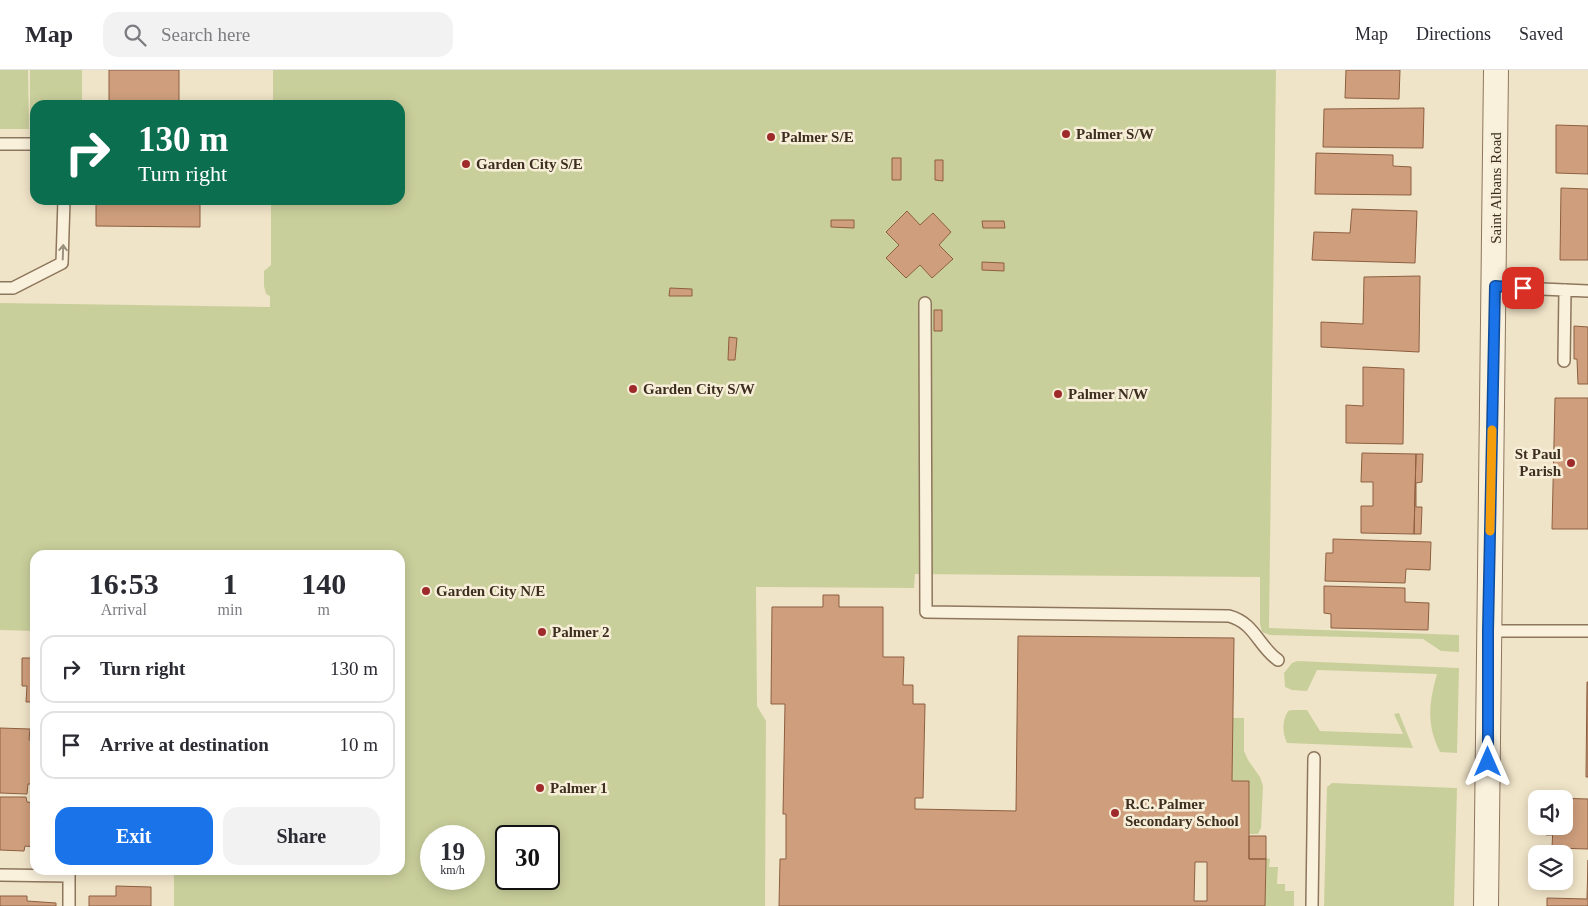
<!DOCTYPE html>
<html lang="en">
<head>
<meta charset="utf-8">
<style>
  :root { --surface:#fff; --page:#f2f2f3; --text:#2b2b33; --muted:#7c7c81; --line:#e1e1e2; --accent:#1a73e8 }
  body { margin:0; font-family:"Times New Roman",serif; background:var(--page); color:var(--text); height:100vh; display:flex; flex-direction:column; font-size:19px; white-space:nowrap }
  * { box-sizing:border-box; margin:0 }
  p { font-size:16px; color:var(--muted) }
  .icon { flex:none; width:28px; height:28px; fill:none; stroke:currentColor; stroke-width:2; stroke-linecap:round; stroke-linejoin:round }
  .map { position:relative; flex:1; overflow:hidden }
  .panel { position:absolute; left:30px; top:480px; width:375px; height:325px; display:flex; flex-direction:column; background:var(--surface); border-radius:15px; box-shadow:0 2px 12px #0003 }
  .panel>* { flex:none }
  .banner { position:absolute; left:30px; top:30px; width:375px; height:105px; border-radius:15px; box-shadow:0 2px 12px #0003; background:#0b6e4f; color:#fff; overflow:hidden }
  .controls { position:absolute; left:1528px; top:720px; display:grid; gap:10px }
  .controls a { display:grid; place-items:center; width:45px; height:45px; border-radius:10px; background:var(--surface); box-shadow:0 2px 12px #0003; font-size:25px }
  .speed { position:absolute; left:420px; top:755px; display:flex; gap:10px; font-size:25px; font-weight:700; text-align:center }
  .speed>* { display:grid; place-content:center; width:65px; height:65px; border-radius:50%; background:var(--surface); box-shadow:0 2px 12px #0003; line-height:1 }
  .speed small { font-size:12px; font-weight:400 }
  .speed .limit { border:2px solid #111; border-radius:8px; background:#fff; color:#111 }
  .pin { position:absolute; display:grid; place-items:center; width:42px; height:42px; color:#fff; margin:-21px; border-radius:10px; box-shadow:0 2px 8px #0006 }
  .me { position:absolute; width:55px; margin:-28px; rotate:0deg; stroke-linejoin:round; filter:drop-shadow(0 0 4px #0008) }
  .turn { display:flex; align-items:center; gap:18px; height:105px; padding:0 25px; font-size:22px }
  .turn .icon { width:65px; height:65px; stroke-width:2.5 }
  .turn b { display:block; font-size:35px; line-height:42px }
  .eta { display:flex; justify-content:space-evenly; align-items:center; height:85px; text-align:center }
  .eta b { font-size:30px; font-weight:800; line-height:35px }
  .button { display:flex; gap:10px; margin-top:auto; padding:10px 25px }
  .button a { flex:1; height:58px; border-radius:15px; background:var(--accent); color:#fff; font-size:20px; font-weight:800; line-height:58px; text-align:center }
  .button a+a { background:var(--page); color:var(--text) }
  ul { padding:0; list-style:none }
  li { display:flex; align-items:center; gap:15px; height:68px; margin:0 10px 8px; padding:0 15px; border:2px solid var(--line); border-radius:15px }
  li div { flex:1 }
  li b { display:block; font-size:19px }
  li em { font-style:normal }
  header { display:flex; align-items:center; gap:30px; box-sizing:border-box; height:70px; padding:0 25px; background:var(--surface); border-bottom:1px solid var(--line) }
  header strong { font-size:24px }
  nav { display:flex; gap:28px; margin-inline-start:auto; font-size:18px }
  .search { width:350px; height:45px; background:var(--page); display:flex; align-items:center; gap:12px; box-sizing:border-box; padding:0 18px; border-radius:15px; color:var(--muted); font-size:19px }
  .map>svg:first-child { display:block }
  .green { fill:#c9cf9b; fill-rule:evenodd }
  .building { fill:#cf9f7d; stroke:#8d5f41; fill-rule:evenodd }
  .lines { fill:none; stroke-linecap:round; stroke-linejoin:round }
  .lane-casing { stroke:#8d765c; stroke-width:14 }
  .street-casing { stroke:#8d765c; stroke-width:26 }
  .lane { stroke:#faf1dc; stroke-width:11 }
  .street { stroke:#faf1dc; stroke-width:24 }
  .oneway { stroke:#9c907e }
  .route-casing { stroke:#114b97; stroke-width:12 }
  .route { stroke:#1a73e8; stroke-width:9 }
  .slow { stroke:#f59e0b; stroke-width:9 }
  .poi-dot { fill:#9e2a2b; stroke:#f7eed8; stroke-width:2 }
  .labels { text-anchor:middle; stroke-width:5; stroke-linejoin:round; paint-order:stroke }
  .poi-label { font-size:15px; font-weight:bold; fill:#3d2e20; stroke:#f7eed8; text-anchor:start }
  .street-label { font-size:15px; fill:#3d2e20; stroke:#f7eed8 }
</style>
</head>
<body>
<header>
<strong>Map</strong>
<div class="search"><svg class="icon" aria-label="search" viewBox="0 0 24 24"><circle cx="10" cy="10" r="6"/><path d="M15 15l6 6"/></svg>Search here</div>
<nav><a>Map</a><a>Directions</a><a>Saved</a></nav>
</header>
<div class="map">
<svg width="1588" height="836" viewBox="0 0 1588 836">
  <rect width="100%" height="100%" fill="#f0e4c8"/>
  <!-- green -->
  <path class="green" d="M0,0H28L29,59H0Z
    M30,0H82V35H35V60H30Z
    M273,0H1276L1269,558L1459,565V582L1441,581L1423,569L1270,565L1262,562L1260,554V507L915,504L914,518L756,517L757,636L766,651L765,836H174V800H400V485H35V561L0,560V233L270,237V226L266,224L264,216V201L271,195V130H400V35H273ZM431,766H474V809H431ZM506,766H549V809H506Z
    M1297,591L1459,598L1457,683L1440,682C1426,654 1429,633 1437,604L1317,600L1307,621L1292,620L1285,617L1284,603L1292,593Z
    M1292,640H1307L1320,661L1403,664L1394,644L1399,643L1413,678L1287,673C1282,662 1282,651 1288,641Z
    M1233,648H1244V681L1248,690L1260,707L1263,716L1261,758L1258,764H1249V711H1232Z
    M1332,713L1457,718L1454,836H1324L1327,717Z
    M1266,788L1270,789L1269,797H1278L1277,814H1285V821H1294V836H1265Z"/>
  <!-- building -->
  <path class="building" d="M109,0H179V35H109Z
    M1346,0H1400L1399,29L1345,28Z
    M1424,38L1423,78L1323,77L1324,39Z
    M1556,55L1588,56V104L1556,103Z
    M1316,83L1393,85V96L1411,97V125L1315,124Z
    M892,88H901V110H892Z
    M935,90H943V111L935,110Z
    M1561,118L1588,119V190H1560Z
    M96,130H200V157L96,156Z
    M1352,139L1417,141L1415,193L1312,190L1314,162L1350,163Z
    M907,141L920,155L933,143L951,162L939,175L953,189L932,208L920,195L906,208L886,188L899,175L886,162Z
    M831,150H854V158L831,157Z
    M982,151H1004L1005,158H983Z
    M982,192L1004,193V201L982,200Z
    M1420,206L1419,282L1321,277V252L1363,254L1364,207Z
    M670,218L692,219V226H669Z
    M934,240H942V261H934Z
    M1574,256L1588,257V314H1578L1577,289H1574Z
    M729,267L737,268L735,290H728Z
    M1363,297L1404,299L1403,374L1346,373V335L1363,336Z
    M1555,328H1588V459H1552Z
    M1362,383L1416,384L1414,464L1361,463V436H1373V412H1361Z
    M1416,384H1423L1422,412L1416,413V437H1422L1421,464H1414Z
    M1333,469L1431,472L1430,500L1406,499L1405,513L1325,511L1326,483H1333Z
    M1324,516L1405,518V532L1429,533L1428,560L1331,558V544L1324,543Z
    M823,525H839V537H883V587H904L903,615H913V634H925L923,728H915V739L1016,741L1018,566L1234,568L1232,711H1249V789H1266L1265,836H779L780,789H786V744H783L785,634H771L772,537H823ZM1195,792H1207V831H1194Z
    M22,588H35V632H26L27,616H22Z
    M1587,612H1588V707H1586Z
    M0,658L30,659L29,670H35V714H28L27,724L0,723Z
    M0,727H26L27,732L35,733V777L25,776L24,781L0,780Z
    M1554,728L1588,729V779L1552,778L1553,756H1564V729Z
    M1546,756H1553V765H1546Z
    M1249,766H1266V789H1249Z
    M1588,790V836H1547V828L1587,829Z
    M116,816L151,817V836H89V826H116Z
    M0,826H27V831L56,833V836H0Z"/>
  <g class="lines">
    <defs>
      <path id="lane" d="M0,74H35
        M1495,217L1588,221
        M0,218H13L62,193L64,130
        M925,233L926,542L1229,546C1255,553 1258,576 1278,590
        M1564,291L1565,220
        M1488,561H1588
        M0,805L69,806
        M69,836V800
        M1312,836L1314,688"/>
      <path id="street" d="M1486,836L1496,0"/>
    </defs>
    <!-- lane casing -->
    <use href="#lane" class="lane-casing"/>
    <!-- street casing -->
    <use href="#street" class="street-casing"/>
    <!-- lane -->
    <use href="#lane" class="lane"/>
    <!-- street -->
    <use href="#street" class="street"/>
  </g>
  <!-- one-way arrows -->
  <defs><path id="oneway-shaft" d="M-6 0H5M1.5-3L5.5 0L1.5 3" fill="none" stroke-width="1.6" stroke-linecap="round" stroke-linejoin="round" transform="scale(1.25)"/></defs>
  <use class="oneway" href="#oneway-shaft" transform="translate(63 182) rotate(-88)"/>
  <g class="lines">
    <defs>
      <path id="route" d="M1488,692V561L1495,216L1523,218"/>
    </defs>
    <!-- route casing -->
    <use href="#route" class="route-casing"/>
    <!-- route -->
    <use href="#route" class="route"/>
    <!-- slow -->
    <path class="slow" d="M1490,461L1492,360"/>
  </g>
  <!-- markers -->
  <g class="poi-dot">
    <circle cx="1066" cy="64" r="5"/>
    <circle cx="771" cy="67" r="5"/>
    <circle cx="466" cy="94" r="5"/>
    <circle cx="633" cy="319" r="5"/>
    <circle cx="1058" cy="324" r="5"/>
    <circle cx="1571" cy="393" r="5"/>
    <circle cx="426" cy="521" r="5"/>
    <circle cx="542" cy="562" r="5"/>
    <circle cx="540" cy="718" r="5"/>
    <circle cx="1115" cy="743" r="5"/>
  </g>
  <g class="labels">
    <!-- poi labels -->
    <g class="poi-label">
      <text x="1076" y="69">Palmer S/W</text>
      <text x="781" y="72">Palmer S/E</text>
      <text x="476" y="99">Garden City S/E</text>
      <text x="643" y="324">Garden City S/W</text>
      <text x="1068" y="329">Palmer N/W</text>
      <text x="1561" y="389" text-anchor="end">St Paul<tspan x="1561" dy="17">Parish</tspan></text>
      <text x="436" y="526">Garden City N/E</text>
      <text x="552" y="567">Palmer 2</text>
      <text x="550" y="723">Palmer 1</text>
      <text x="1125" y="739">R.C. Palmer<tspan x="1125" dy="17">Secondary School</tspan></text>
    </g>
    <!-- street labels -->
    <g class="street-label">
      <text transform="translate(1496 118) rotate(-90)" y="5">Saint Albans Road</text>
    </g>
  </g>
</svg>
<div class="controls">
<a><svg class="icon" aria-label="sound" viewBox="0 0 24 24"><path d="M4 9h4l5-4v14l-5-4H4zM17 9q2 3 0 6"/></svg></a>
<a><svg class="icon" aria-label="layers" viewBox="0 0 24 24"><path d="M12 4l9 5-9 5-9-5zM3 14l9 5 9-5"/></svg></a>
</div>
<div class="speed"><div>19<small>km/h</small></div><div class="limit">30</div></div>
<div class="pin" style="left:1523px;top:218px;background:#d93025"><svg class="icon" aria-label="arrive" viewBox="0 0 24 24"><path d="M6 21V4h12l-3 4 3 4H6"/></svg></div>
<svg class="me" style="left:1488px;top:692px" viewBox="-20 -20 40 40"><path d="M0-17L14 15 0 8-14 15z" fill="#1a73e8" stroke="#fff" stroke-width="4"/></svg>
<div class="banner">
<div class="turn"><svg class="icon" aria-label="right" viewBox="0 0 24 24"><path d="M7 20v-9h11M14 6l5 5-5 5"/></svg><div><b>130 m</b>Turn right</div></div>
</div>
<section class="panel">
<div class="eta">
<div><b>16:53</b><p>Arrival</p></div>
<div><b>1</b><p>min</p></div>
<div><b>140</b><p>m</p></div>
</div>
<ul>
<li><svg class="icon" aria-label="right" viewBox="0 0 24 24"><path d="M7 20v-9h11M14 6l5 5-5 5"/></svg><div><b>Turn right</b></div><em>130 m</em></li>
<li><svg class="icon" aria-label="arrive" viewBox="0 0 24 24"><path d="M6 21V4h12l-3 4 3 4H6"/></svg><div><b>Arrive at destination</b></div><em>10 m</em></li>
</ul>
<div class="button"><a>Exit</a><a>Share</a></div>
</section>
</div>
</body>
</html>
